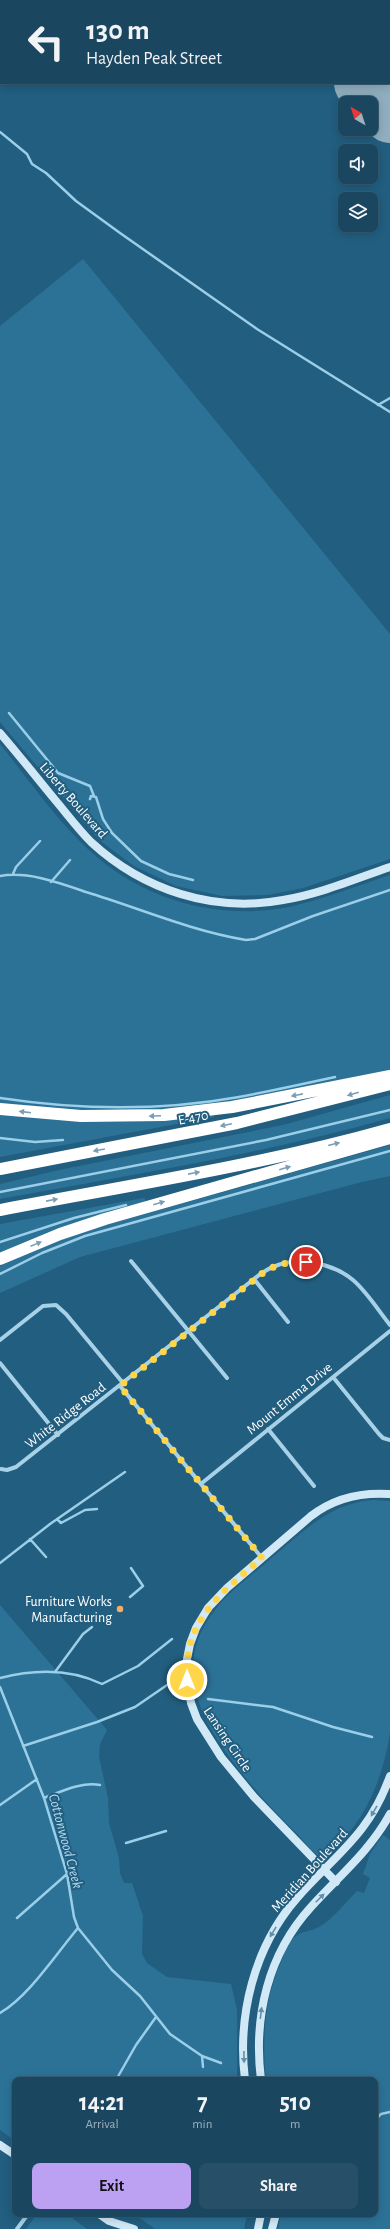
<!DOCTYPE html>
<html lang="en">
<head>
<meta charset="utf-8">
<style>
  :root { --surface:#1a465f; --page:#275068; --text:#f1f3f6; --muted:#9fb1bd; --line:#385e74; --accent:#bca0f2 }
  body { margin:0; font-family:"Alegreya Sans",sans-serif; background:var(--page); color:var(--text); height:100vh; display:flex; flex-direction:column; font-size:15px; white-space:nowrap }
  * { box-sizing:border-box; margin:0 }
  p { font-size:13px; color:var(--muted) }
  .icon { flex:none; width:22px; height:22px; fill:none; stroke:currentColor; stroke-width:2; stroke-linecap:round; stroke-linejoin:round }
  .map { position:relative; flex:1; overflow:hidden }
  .side { position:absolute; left:12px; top:2077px; width:366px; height:140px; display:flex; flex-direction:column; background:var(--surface); border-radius:8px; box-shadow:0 2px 10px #0003,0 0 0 1px var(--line) }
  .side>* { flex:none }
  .top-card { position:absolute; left:0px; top:0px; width:390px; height:84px; box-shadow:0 2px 10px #0003,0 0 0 1px var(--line); background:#1a465f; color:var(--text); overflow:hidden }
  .needle { width:26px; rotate:321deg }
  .fabs { position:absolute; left:338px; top:96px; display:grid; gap:8px }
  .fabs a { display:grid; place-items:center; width:40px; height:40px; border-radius:8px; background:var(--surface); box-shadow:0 2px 10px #0003,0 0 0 1px var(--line); font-size:20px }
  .pin { position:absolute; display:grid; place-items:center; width:34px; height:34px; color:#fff; margin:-17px; border:2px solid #fff; border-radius:50%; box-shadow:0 1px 4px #0007 }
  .me { position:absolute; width:44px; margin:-22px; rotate:0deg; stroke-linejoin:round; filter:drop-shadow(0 0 3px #0008) }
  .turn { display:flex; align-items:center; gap:14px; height:84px; padding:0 20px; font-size:18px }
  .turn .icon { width:52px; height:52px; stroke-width:2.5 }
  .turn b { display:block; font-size:28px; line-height:34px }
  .eta { display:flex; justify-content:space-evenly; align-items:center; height:68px; text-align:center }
  .eta b { font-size:24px; font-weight:700; line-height:28px }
  .button { display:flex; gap:8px; margin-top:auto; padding:8px 20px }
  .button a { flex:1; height:46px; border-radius:8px; background:var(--accent); color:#111; font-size:16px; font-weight:700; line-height:46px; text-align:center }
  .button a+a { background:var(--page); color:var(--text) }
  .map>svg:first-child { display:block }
  .green { fill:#2c7297 }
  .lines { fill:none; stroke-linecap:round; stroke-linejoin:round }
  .stream { stroke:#9bcee8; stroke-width:2.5 }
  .taxiway { stroke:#90aebf; stroke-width:21 }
  .runway { stroke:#90aebf; stroke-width:54 }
  .street { stroke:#a7d1e7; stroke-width:4 }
  .secondary { stroke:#d1e9f6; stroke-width:8 }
  .highway { stroke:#fff; stroke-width:12 }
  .oneway { fill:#7a9eb2 }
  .oneway2 { fill:#5f8fa9 }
  .route { stroke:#ffd54a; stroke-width:7; stroke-dasharray:0 12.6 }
  .poi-dot { fill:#f3af69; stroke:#225e7f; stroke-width:1.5 }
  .labels { text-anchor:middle; stroke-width:4; stroke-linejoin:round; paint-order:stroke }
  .street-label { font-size:14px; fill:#fff; stroke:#225e7f }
  .poi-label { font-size:14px; fill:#fff; stroke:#225e7f; text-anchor:end }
  .water-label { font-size:15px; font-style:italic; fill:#b2daef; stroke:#225e7f }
</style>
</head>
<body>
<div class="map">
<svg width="390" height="2229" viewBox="0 0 390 2229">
  <rect width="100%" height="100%" fill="#225e7f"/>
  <!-- green -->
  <path class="green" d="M83,259L390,634V859L303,888L268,895L222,896L176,886L134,866L99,840L0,722V326Z
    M0,744C29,780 56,820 90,851C143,900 218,921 289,907C323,899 357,886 390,875V1070L195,1108L102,1112L0,1104Z
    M390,1095V1118C262,1154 131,1175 0,1199V1184L59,1170L283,1125Z
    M0,1113L215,1114L214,1117L0,1157Z
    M390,1145V1176L362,1182L80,1257L0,1293V1266L30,1251L88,1230Z
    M144,1198L147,1203L0,1254V1224Z
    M373,1500L390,1501V1732C384,1774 367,1820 333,1849C329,1853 324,1853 320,1857C311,1851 304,1841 296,1833C280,1817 264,1800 249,1782C208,1732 166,1673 215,1610C231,1589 255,1573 275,1555C305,1530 331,1503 373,1500Z
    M0,1605L107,1730L100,1744L99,1757L108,1798L109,1823L119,1858L120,1873L124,1883H132L143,1916L142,1954L147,1963L167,1977L231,1984L237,2010V2080H15V2141L0,2130Z
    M383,1835L390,1840V2229H278L281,2214H375V2080H266C262,2039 264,1998 282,1960C285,1952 289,1941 296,1936C302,1931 312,1931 319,1927C333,1919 345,1903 357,1891L364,1893L370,1878L363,1874L370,1854Z
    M37,2214H67L87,2229H26Z
    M134,2214H247L244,2229H155Z"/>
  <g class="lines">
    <!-- stream -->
    <path class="stream" d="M0,132L27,154L32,164L46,173L76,201L120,233L257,329L390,412
      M378,405L390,398
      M9,713L58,773L90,786L94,796
      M90,799L91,796L96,797L103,819L112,833L141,861L169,874L193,880
      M13,874L16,867L40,841
      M0,876C28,871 60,883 86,892C139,908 191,931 246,940L255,939L313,916L390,890
      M51,882L70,860
      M0,1098C79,1110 161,1111 239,1097C271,1091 303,1084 335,1077
      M0,1138L35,1142L63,1140
      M0,1192L266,1140L390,1110
      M0,1242L74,1218L126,1205
      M0,1274L42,1253L85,1236L390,1151
      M57,1519L61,1523L85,1510L97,1509
      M30,1539L46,1557
      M0,1563L50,1524L125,1472
      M130,1597L143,1586L131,1568
      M55,1672L83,1634L92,1627
      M0,1678C35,1669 69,1668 102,1684L138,1666L172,1639
      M0,1687L44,1798L67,1874L74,1917L78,1928L112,1970L140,1996L170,2034L202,2056L221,2063
      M208,1699L273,1707L333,1727L372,1737
      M23,1746L97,1722L135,1707L170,1683
      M44,1798C60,1792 83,1781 100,1785
      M0,1805L37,1779
      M126,1843L166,1831
      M17,1918L67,1874
      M0,2013C29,1996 56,1954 78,1928
      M202,2056L203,2067
      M116,2080L136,2045L156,2017
      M375,2120L381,2114L390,2112
      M158,2214H159"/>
    <!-- taxiway -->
    <path class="taxiway" d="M72,1V0
      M0,50H1"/>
    <!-- runway -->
    <path class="runway" d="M289,0L290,1
      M0,56L1,57
      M361,83L390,116"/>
    <!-- street -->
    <path class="street" d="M131,1261L227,1378
      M254,1279L288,1322
      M0,1340L43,1306L56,1305L66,1314L123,1383
      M0,1363L58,1435
      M333,1377L379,1434L383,1438L390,1440
      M120,1386L262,1558
      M268,1429L314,1486
      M1,1469L7,1470L16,1467L254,1279C261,1273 269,1268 278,1265C301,1257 334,1264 353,1280C367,1292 378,1310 390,1325
      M202,1483L390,1331
      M17,2229L28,2214"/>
    <!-- secondary -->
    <path class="secondary" d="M0,733C19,755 37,778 56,801C67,814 78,829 91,842C143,890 213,913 283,900C320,894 355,879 390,867
      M336,1882L254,1797L221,1757L197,1719L191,1703L188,1685L187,1659L190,1644L196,1628L208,1608L227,1588L311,1516C334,1498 361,1492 390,1494
      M245,2080C237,2016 254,1947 297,1898C336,1854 369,1835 390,1776
      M261,2080C253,2017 268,1954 311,1907C339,1876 370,1851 390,1814
      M0,2145L15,2155
      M99,2214L109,2221L134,2229
      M258,2229L261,2214
      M272,2229L276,2214"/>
    <!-- highway -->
    <path class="highway" d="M0,1109L81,1116L164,1115L232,1107L390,1076
      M0,1169L237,1123L390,1084
      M0,1210C130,1185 262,1165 390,1129
      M0,1259L60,1234L105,1219L390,1138"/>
  </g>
  <!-- one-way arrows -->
  <defs><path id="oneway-solid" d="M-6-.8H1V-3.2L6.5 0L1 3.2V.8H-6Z"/></defs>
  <g class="oneway">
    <use href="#oneway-solid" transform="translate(353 1094) rotate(164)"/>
    <use href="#oneway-solid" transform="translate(297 1095) rotate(169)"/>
    <use href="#oneway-solid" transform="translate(25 1112) rotate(-173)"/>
    <use href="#oneway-solid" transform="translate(155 1116) rotate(177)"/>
    <use href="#oneway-solid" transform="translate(226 1125) rotate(168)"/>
    <use href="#oneway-solid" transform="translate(334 1144) rotate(-14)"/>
    <use href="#oneway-solid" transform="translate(99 1150) rotate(170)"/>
    <use href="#oneway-solid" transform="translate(285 1168) rotate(-16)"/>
    <use href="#oneway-solid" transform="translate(194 1173) rotate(-11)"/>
    <use href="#oneway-solid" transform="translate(52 1200) rotate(-11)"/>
    <use href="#oneway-solid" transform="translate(159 1203) rotate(-16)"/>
    <use href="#oneway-solid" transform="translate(36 1244) rotate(-22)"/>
  </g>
  <g class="oneway2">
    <use href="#oneway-solid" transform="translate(374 1811) rotate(120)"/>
    <use href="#oneway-solid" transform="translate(320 1898) rotate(-45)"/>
    <use href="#oneway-solid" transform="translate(273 1932) rotate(121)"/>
    <use href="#oneway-solid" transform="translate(261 2013) rotate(-83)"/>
    <use href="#oneway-solid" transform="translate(244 2057) rotate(89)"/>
  </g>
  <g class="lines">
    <!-- route -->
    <path class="route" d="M187,1680C183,1621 221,1593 262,1558L120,1386L264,1272L279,1264L306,1262"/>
  </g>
  <!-- markers -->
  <circle class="poi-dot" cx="120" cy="1609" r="4"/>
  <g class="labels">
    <!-- street labels -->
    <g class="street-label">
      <text transform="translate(74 800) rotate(49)" y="5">Liberty Boulevard</text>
      <text transform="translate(193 1117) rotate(-11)" y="5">E-470</text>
      <text transform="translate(289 1398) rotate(-39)" y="5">Mount Emma Drive</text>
      <text transform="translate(65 1415) rotate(-38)" y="5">White Ridge Road</text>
      <text transform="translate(228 1739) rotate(56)" y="5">Lansing Circle</text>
      <text transform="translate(309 1870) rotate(-48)" y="5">Meridian Boulevard</text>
    </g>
    <!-- poi labels -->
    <g class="poi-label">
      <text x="112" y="1606">Furniture Works<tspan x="112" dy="16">Manufacturing</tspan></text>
    </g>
    <!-- water labels -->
    <g class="water-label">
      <text transform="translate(66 1841) rotate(75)" y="5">Cottonwood Creek</text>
    </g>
  </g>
</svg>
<div class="fabs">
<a><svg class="needle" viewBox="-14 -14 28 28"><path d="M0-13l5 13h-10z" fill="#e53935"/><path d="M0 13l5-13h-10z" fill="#9fb1bd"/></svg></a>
<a><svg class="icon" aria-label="sound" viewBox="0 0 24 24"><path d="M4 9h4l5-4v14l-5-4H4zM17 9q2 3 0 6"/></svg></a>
<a><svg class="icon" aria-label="layers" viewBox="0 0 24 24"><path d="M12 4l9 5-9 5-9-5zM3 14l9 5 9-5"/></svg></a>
</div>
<div class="pin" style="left:306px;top:1262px;background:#d93025"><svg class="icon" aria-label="arrive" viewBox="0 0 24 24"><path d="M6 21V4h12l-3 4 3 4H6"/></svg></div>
<svg class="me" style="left:187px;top:1680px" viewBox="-20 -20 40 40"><circle r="17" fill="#ffd54a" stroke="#fff" stroke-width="3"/><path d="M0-11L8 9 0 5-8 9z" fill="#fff"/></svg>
<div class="top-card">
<div class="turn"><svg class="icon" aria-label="left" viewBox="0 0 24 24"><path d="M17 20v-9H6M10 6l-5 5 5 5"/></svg><div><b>130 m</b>Hayden Peak Street</div></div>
</div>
<section class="side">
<div class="eta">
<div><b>14:21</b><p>Arrival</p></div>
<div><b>7</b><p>min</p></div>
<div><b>510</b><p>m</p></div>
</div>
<div class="button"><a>Exit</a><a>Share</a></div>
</section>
</div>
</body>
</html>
